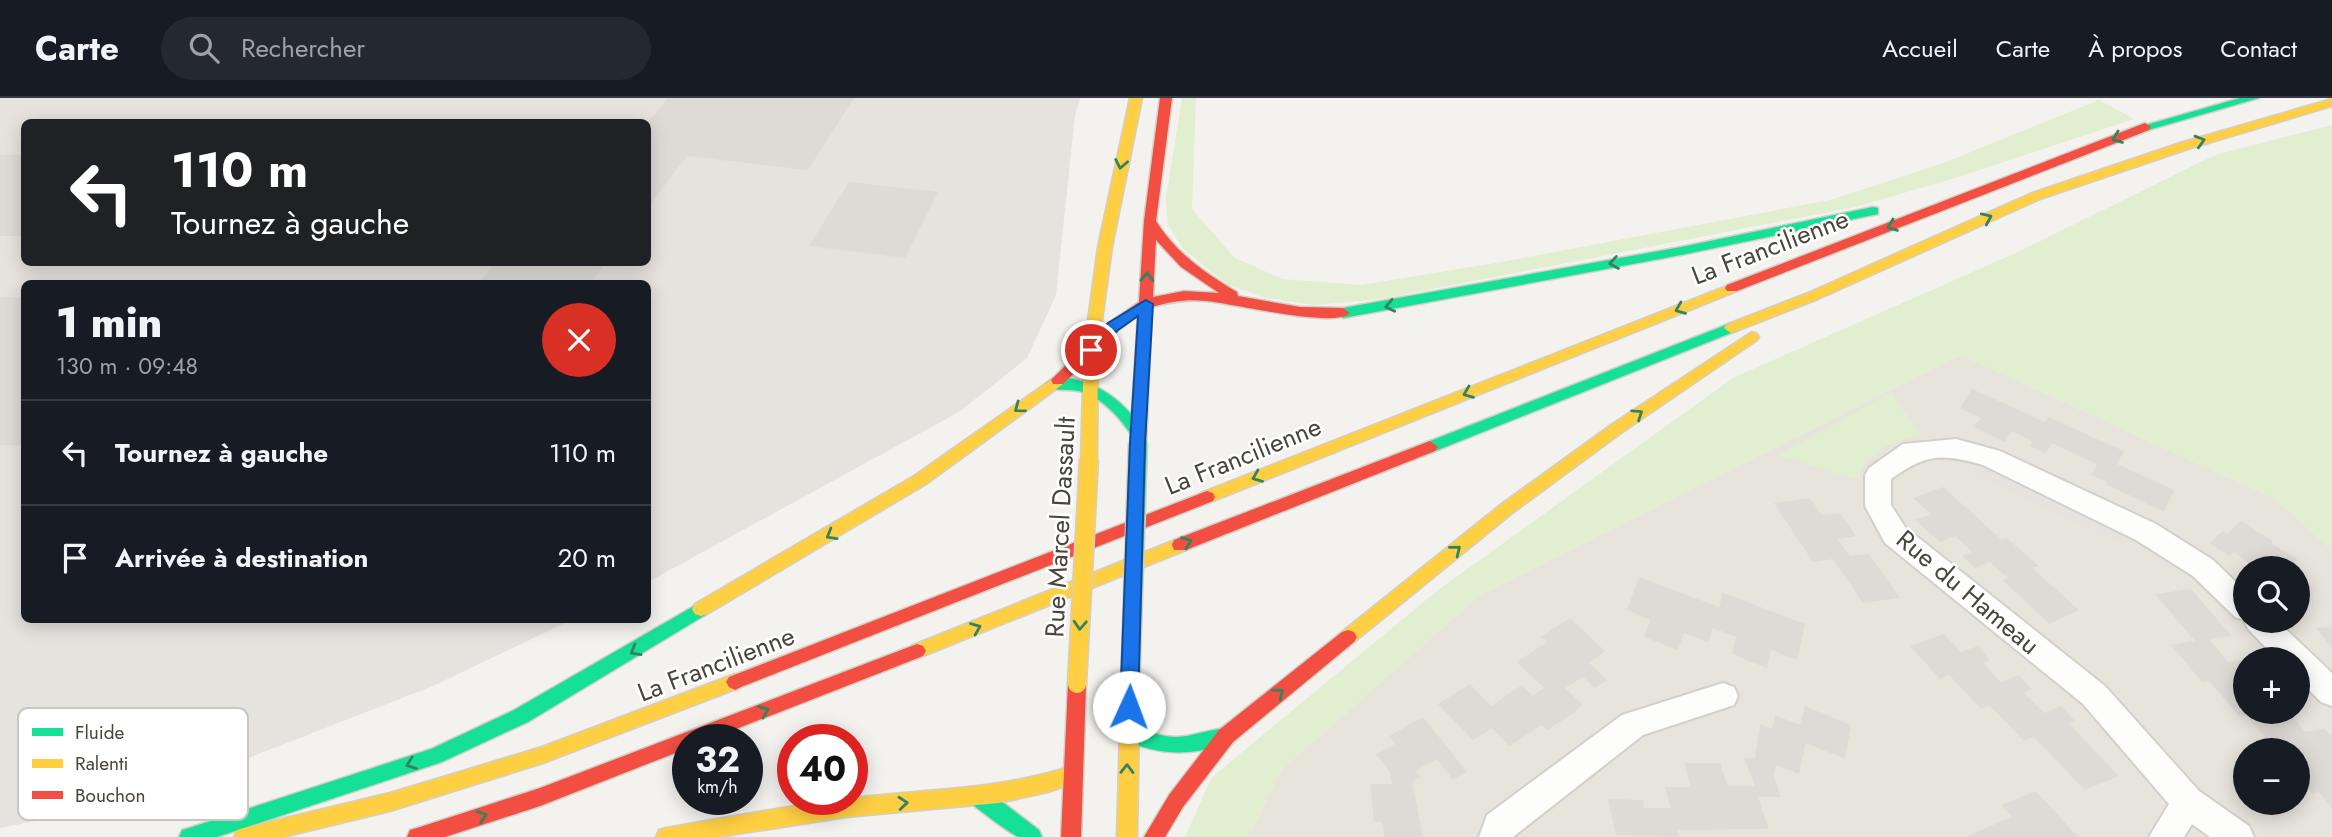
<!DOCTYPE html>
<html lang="fr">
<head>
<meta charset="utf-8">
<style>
  :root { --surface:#171b24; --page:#242831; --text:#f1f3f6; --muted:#9ea1a6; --line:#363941 }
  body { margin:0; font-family:Jost,sans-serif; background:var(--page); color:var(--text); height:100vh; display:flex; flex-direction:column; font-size:26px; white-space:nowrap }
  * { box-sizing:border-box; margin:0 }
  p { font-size:23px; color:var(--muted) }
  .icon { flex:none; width:38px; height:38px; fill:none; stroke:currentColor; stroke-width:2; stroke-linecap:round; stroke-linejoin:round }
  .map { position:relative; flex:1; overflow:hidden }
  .panel { position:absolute; left:21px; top:182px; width:630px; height:343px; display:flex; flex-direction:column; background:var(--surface); border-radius:10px; box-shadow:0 4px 18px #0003 }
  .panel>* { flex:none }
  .hud { position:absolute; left:21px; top:21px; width:630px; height:147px; border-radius:10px; box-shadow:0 4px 18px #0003; background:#202124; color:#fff; overflow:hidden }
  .fabs { position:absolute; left:2233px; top:458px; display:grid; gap:14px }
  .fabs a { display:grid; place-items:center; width:77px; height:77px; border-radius:50%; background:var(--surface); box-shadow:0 4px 18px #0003; font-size:35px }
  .speed { position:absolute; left:672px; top:626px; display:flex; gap:14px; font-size:35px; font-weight:700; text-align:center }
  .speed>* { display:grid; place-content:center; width:91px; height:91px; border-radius:50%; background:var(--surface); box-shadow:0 4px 18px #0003; line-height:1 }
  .speed small { font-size:18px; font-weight:400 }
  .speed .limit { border:10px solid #d22; background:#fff; color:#111 }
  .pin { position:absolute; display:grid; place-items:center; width:60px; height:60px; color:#fff; margin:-30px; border:4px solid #fff; border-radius:50%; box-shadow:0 2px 7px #0007 }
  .me { position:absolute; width:77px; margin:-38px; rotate:2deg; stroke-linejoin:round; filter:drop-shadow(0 0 5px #0008) }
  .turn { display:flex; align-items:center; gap:24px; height:147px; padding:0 35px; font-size:32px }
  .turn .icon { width:91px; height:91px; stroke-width:2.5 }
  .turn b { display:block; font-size:49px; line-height:60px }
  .round { display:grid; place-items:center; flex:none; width:74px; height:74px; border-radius:37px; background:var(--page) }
  .overview { display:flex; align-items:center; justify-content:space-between; height:119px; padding:0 35px }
  h1 { font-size:42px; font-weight:800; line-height:52px }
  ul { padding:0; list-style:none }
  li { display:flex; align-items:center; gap:21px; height:105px; padding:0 35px; border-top:2px solid var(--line) }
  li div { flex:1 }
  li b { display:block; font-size:26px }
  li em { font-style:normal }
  header { display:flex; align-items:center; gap:42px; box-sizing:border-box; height:98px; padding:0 35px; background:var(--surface); border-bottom:2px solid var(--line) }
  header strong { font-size:33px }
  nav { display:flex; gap:38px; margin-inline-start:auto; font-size:24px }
  .search { width:490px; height:63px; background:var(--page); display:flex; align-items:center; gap:18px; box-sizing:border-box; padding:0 24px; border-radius:38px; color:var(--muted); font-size:26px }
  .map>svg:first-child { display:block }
  .residential { fill:#e7e4dc; fill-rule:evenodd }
  .industrial { fill:#e6e2de; fill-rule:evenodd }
  .green { fill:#e1eecf }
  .parking { fill:#e6e3df }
  .building { fill:#dedbd6 }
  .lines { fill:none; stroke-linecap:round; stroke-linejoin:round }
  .street-casing { stroke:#d2d0cb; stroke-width:4 }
  .fast-casing { stroke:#d3cfc5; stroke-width:3 }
  .slow-casing { stroke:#d3cfc5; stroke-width:3 }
  .jam-casing { stroke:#d3cfc5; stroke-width:3 }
  .street { fill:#fdfdfc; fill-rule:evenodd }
  .fast { fill:#16e098; fill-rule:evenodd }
  .slow { fill:#ffcf43; fill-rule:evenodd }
  .jam { fill:#f24e42; fill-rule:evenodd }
  .fast-bridge-casing { stroke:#d3cfc5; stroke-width:21; stroke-linecap:butt }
  .slow-bridge-casing { stroke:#d3cfc5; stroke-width:21; stroke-linecap:butt }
  .fast-bridge { stroke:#16e098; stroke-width:18 }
  .slow-bridge { stroke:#ffcf43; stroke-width:18 }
  .oneway { stroke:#36825f }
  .route { fill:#1a73e8; stroke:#114b97; stroke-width:2 }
  .labels { text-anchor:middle; stroke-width:5; stroke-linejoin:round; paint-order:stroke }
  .street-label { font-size:26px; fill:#4b4439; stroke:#fff }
  .key { fill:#fff; stroke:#c9c7c4; stroke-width:2 }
  .key-label { font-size:19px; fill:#4b4439 }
</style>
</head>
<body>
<header>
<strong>Carte</strong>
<div class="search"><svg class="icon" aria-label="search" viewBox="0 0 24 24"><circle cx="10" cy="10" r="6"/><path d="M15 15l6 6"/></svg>Rechercher</div>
<nav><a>Accueil</a><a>Carte</a><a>À propos</a><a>Contact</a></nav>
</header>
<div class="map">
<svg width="2332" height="739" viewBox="0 0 2332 739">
  <rect width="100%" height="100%" fill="#f4f2ee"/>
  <!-- residential -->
  <path class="residential" d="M1961,257L2275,401L2332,452V739H1248L1281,672L1480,497ZM2245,471H2298V523H2245ZM2245,562H2298V614H2245ZM2245,653H2298V705H2245Z"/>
  <!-- industrial -->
  <path class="industrial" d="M0,0H1080L1075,17L1056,197L1027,260L959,314L648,484V186H24V522H571L433,588L248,660L87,713L0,730ZM24,24H648V164H24Z"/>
  <!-- green -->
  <path class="green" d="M1182,0H1196L1192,111L1235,160L1282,181L1360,187L1502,164L1830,102L1941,66L2099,2L2134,21L1952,81L1855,109L1381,201L1315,207L1265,200L1227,186L1183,151L1168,127L1166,101Z
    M2332,27V452L2275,401L1961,257L1480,497L1281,672L1248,739H1185L1212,679L1438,492L1733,280L2020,153L2215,57Z
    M1891,294L1921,338C1890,343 1870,352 1857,382L1779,357Z"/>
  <!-- parking -->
  <path class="parking" d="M1974,361L2132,434L2115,444L1977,377Z"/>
  <!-- building -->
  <path class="building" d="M668,0H854L808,72L687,58L648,109V24Z
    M0,57H24V138H0Z
    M849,84L938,94L905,160L809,148Z
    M496,164H606L590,186H478Z
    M0,199H24V347H0Z
    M1972,291L2045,324L2048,319L2124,353L2117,366L2174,392L2164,414L2106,386L2107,384L2091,377L2097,366L2052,345L2045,356L2030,348L2033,344L2011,333L2005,344L1974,329L1981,320L1960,310Z
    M1943,389L2002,442L2007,440L2039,468L2032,470L2079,512L2049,526L2003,482L2008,480L1990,464L1975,470L1962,458L1972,454L1955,438L1940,444L1915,422L1931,416L1913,400Z
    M1810,400L1822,417L1840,415L1856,438L1838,441L1850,458L1869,456L1900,500L1863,505L1833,461L1813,464L1774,405Z
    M2241,423L2273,443L2271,445L2297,461L2286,471L2278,469L2257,471L2234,454L2229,458L2209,445L2223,433L2227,436Z
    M1639,479L1719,509L1723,495L1805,526L1797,562L1771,552L1767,570L1749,563L1732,556L1736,539L1713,530L1708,544L1684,535L1678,552L1644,539L1650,522L1627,512Z
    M2191,491L2232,538L2209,541L2228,564L2245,562V614H2289L2305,634L2325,631L2332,639V710L2319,694L2312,695L2298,679V653H2276L2247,618L2240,619L2209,583L2202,584L2171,547L2195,543L2155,496Z
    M1570,520L1605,553L1589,565L1607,582L1595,590L1583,579L1565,590L1583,607L1571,617L1547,632L1542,627L1509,648L1492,630L1473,642L1438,606L1470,586L1491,608L1522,587L1533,598L1544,590L1517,564L1547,544L1541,539Z
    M2332,529V550L2316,530Z
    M1944,536L1961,554L1978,548L1990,562L1983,565L2001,584L2019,577L2032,591L2024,595L2044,615L2061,608L2075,623L2068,625L2119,678L2085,692L2034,639L2024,643L1990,608L1981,611L1949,577L1940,581L1910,548Z
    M1805,608L1851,627L1845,661L1806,645L1799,676L1776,667L1774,678L1781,699H1758L1769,731L1677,732L1679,739L1616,737L1608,701L1643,702L1644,710H1671L1665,689H1691L1684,665H1720L1728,688H1755L1744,660H1755L1760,626L1772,631L1775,617L1800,627Z
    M1423,619L1467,674L1453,682L1437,661L1415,673L1421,679L1412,684L1423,739H1384L1382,724H1374L1370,686H1392L1390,674L1376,656L1395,646L1389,638Z
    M2036,693L2078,739H1965L2012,719L2001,707Z"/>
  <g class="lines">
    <defs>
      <path id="street" d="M1956,341L2000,353L2156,426L2213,462L2245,493V523H2277L2332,575V608L2321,604L2298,581V562H2278L2248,531L2244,522L2235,519L2193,478L2136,442L1983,367C1941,355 1926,356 1891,381V407L1905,429L2105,588L2199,693L2249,728L2254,739H2210L2192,726L2184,739H2149L2169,706L2083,606L1885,445L1865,408V377L1869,370L1903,346Z
        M1723,585L1734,589L1738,598L1734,607L1643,637L1513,739H1479L1487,717L1622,617Z"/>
      <path id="fast" d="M2240,0H2259L2145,33L2139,29Z
        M1873,109L1878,110V116L1681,157L1343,220L1336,215L1343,210L1681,149Z
        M1731,225L1738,230L1736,233L1435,353L1430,355L1422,349L1425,345Z
        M1066,280C1101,285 1123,303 1143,331L1146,335L1143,339H1133C1120,320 1104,301 1082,294C1070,290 1053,295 1045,286L1052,281Z
        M701,504L707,506L710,511L707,516L528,624L442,664L217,739H179L182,732L189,730L431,651L514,612Z
        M1128,626C1145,632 1159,639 1177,639C1193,639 1220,627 1233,632L1235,638L1233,644C1193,658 1159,659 1121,640L1119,634L1121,628Z
        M976,691L1005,706L1039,732L1042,739C1035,739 1026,739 1019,739C1013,738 969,705 966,700L969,694Z"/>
      <path id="slow" d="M1130,0H1142L1112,149L1098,252L1097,361L1089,367L1081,361L1084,252L1098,149Z
        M2332,1V8L2188,51L2040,101L1818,201L1736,233L1731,235L1724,230L1726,227L1808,195L2032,95L2180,45Z
        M1732,186L1737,187L1739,190L1737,193L1213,403H1201L1199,399L1201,395Z
        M1752,234L1757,236L1759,239L1757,242L1621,335L1511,416L1354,544L1348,546L1342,544L1339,539L1342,534L1499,408L1611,327Z
        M1058,277L1063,278L1065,282L1063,286L926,386L707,516L701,518L695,516L692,511L695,506L914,378Z
        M1180,440L1186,442L1188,447L1186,452L923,558L917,560L911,558L908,553L911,548Z
        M1131,552L1137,555L1140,560L1137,739H1117L1122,560L1125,555Z
        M735,576L741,579L744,584L741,589L543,665L390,713L283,739H234L237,732L244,730L390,695L542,649Z
        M1072,668L1079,671L1082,677L1079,683L1048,694L998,705L846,719L718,739H656L659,732L666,730C734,718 805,705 871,698C939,691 1006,690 1072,668Z"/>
      <path id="jam" d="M1160,0H1172L1156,123C1176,155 1205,175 1237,194L1238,198L1300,209L1343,210L1350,215C1335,231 1232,205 1206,203C1187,201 1170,204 1152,209L1146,345L1138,351L1130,345L1138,217L1116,234L1063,286H1053L1051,282L1106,227L1139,204L1144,123ZM1156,142L1181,169L1219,195L1184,193L1153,199Z
        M2145,25L2151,29L2149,32L1737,193H1727L1725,190L1727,187Z
        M1430,343L1438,349L1435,353L1186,452H1174L1172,447L1174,442Z
        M1207,393L1213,395L1215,399L1213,403L741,589L735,592L729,589L726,584L729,579Z
        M1348,532L1354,534L1357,539L1354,544L1233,644L1183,709L1165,739H1144L1169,697L1219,632L1342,534Z
        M917,546L923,548L926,553L923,558L708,642H688V650L540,708L445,739H407L410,732L417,730L540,690Z
        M1077,578L1083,580L1086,586L1081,739H1061L1068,586L1071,580Z"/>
    </defs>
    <!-- street casing -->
    <use href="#street" class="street-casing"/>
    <!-- fast casing -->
    <use href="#fast" class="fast-casing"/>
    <!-- slow casing -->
    <use href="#slow" class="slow-casing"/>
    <!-- jam casing -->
    <use href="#jam" class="jam-casing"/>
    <!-- street -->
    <use href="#street" class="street"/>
    <!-- fast -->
    <use href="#fast" class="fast"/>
    <!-- slow -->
    <use href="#slow" class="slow"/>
    <!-- jam -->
    <use href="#jam" class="jam"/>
    <defs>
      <path id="fast-bridge" d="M1131,560L1138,345"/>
      <path id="slow-bridge" d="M1077,586L1089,361"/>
    </defs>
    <!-- fast-bridge casing -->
    <use href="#fast-bridge" class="fast-bridge-casing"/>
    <!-- slow-bridge casing -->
    <use href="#slow-bridge" class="slow-bridge-casing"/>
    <!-- fast-bridge -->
    <use href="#fast-bridge" class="fast-bridge"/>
    <!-- slow-bridge -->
    <use href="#slow-bridge" class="slow-bridge"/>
  </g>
  <!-- one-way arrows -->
  <defs><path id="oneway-chevron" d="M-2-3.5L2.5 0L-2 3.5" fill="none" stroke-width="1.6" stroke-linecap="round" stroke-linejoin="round" transform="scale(1.75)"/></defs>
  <g class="oneway">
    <use href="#oneway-chevron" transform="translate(2117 40) rotate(159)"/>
    <use href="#oneway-chevron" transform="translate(2200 43) rotate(-16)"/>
    <use href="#oneway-chevron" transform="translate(1121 66) rotate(101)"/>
    <use href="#oneway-chevron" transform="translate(1987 120) rotate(-24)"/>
    <use href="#oneway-chevron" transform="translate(1892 128) rotate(159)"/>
    <use href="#oneway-chevron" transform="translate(1614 165) rotate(170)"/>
    <use href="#oneway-chevron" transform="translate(1147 179) rotate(-88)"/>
    <use href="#oneway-chevron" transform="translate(1390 208) rotate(168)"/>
    <use href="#oneway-chevron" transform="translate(1680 211) rotate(158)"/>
    <use href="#oneway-chevron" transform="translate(1468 295) rotate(158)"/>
    <use href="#oneway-chevron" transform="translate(1019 310) rotate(143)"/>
    <use href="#oneway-chevron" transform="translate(1638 316) rotate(-34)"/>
    <use href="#oneway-chevron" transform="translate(1257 379) rotate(158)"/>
    <use href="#oneway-chevron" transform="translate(831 437) rotate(150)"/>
    <use href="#oneway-chevron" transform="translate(1187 444) rotate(-22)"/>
    <use href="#oneway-chevron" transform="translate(1456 452) rotate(-39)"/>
    <use href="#oneway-chevron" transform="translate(1080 527) rotate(93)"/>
    <use href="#oneway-chevron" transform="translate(976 530) rotate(-22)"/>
    <use href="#oneway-chevron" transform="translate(635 553) rotate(150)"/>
    <use href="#oneway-chevron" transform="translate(1279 595) rotate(-39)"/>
    <use href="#oneway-chevron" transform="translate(764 613) rotate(-21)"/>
    <use href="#oneway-chevron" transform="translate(411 666) rotate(160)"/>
    <use href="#oneway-chevron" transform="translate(1127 671) rotate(-89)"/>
    <use href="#oneway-chevron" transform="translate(903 705) rotate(-5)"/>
    <use href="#oneway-chevron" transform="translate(482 718) rotate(-18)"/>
  </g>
  <!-- route -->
  <path class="route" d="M1146,202L1153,206L1145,345L1138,609L1136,615L1129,617L1122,615L1120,609L1130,345L1138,218L1118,232L1096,255L1091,257L1084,252L1108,225Z"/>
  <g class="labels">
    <!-- street labels -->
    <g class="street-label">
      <text transform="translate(1770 149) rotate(-21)" y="9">La Francilienne</text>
      <text transform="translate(1243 358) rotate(-22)" y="9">La Francilienne</text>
      <text transform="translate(1060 429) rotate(-87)" y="9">Rue Marcel Dassault</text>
      <text transform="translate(1968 494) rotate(40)" y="9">Rue du Hameau</text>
      <text transform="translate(716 566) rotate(-21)" y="9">La Francilienne</text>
    </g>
  </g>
  <!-- legend -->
  <rect x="18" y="610" width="230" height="112" rx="10" class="key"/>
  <rect x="32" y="630" width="31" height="8" fill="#16e098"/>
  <rect x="32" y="661" width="31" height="9" fill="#ffcf43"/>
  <rect x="32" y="693" width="31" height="8" fill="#f24e42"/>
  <g class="key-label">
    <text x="75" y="641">Fluide</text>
    <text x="75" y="672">Ralenti</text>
    <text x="75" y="704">Bouchon</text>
  </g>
</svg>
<div class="fabs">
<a><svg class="icon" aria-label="search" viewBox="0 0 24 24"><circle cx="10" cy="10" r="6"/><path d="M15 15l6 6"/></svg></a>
<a>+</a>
<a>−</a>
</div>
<div class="speed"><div>32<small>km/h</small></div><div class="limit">40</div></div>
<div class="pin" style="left:1091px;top:252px;background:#d93025"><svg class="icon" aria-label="arrive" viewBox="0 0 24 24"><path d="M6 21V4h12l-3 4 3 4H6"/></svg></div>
<svg class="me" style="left:1129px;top:609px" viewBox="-20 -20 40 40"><circle r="19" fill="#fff"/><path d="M0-13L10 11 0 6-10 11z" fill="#1a73e8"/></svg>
<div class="hud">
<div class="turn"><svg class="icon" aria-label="left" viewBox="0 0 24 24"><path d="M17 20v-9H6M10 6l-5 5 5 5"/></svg><div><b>110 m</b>Tournez à gauche</div></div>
</div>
<section class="panel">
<div class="overview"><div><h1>1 min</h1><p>130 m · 09:48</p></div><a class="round" style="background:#d93025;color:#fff"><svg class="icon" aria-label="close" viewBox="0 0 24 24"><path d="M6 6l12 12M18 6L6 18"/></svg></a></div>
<ul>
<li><svg class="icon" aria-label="left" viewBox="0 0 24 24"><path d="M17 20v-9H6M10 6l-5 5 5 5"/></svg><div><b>Tournez à gauche</b></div><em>110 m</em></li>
<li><svg class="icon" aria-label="arrive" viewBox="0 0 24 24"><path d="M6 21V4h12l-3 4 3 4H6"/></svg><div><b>Arrivée à destination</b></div><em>20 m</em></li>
</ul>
</section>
</div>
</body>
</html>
